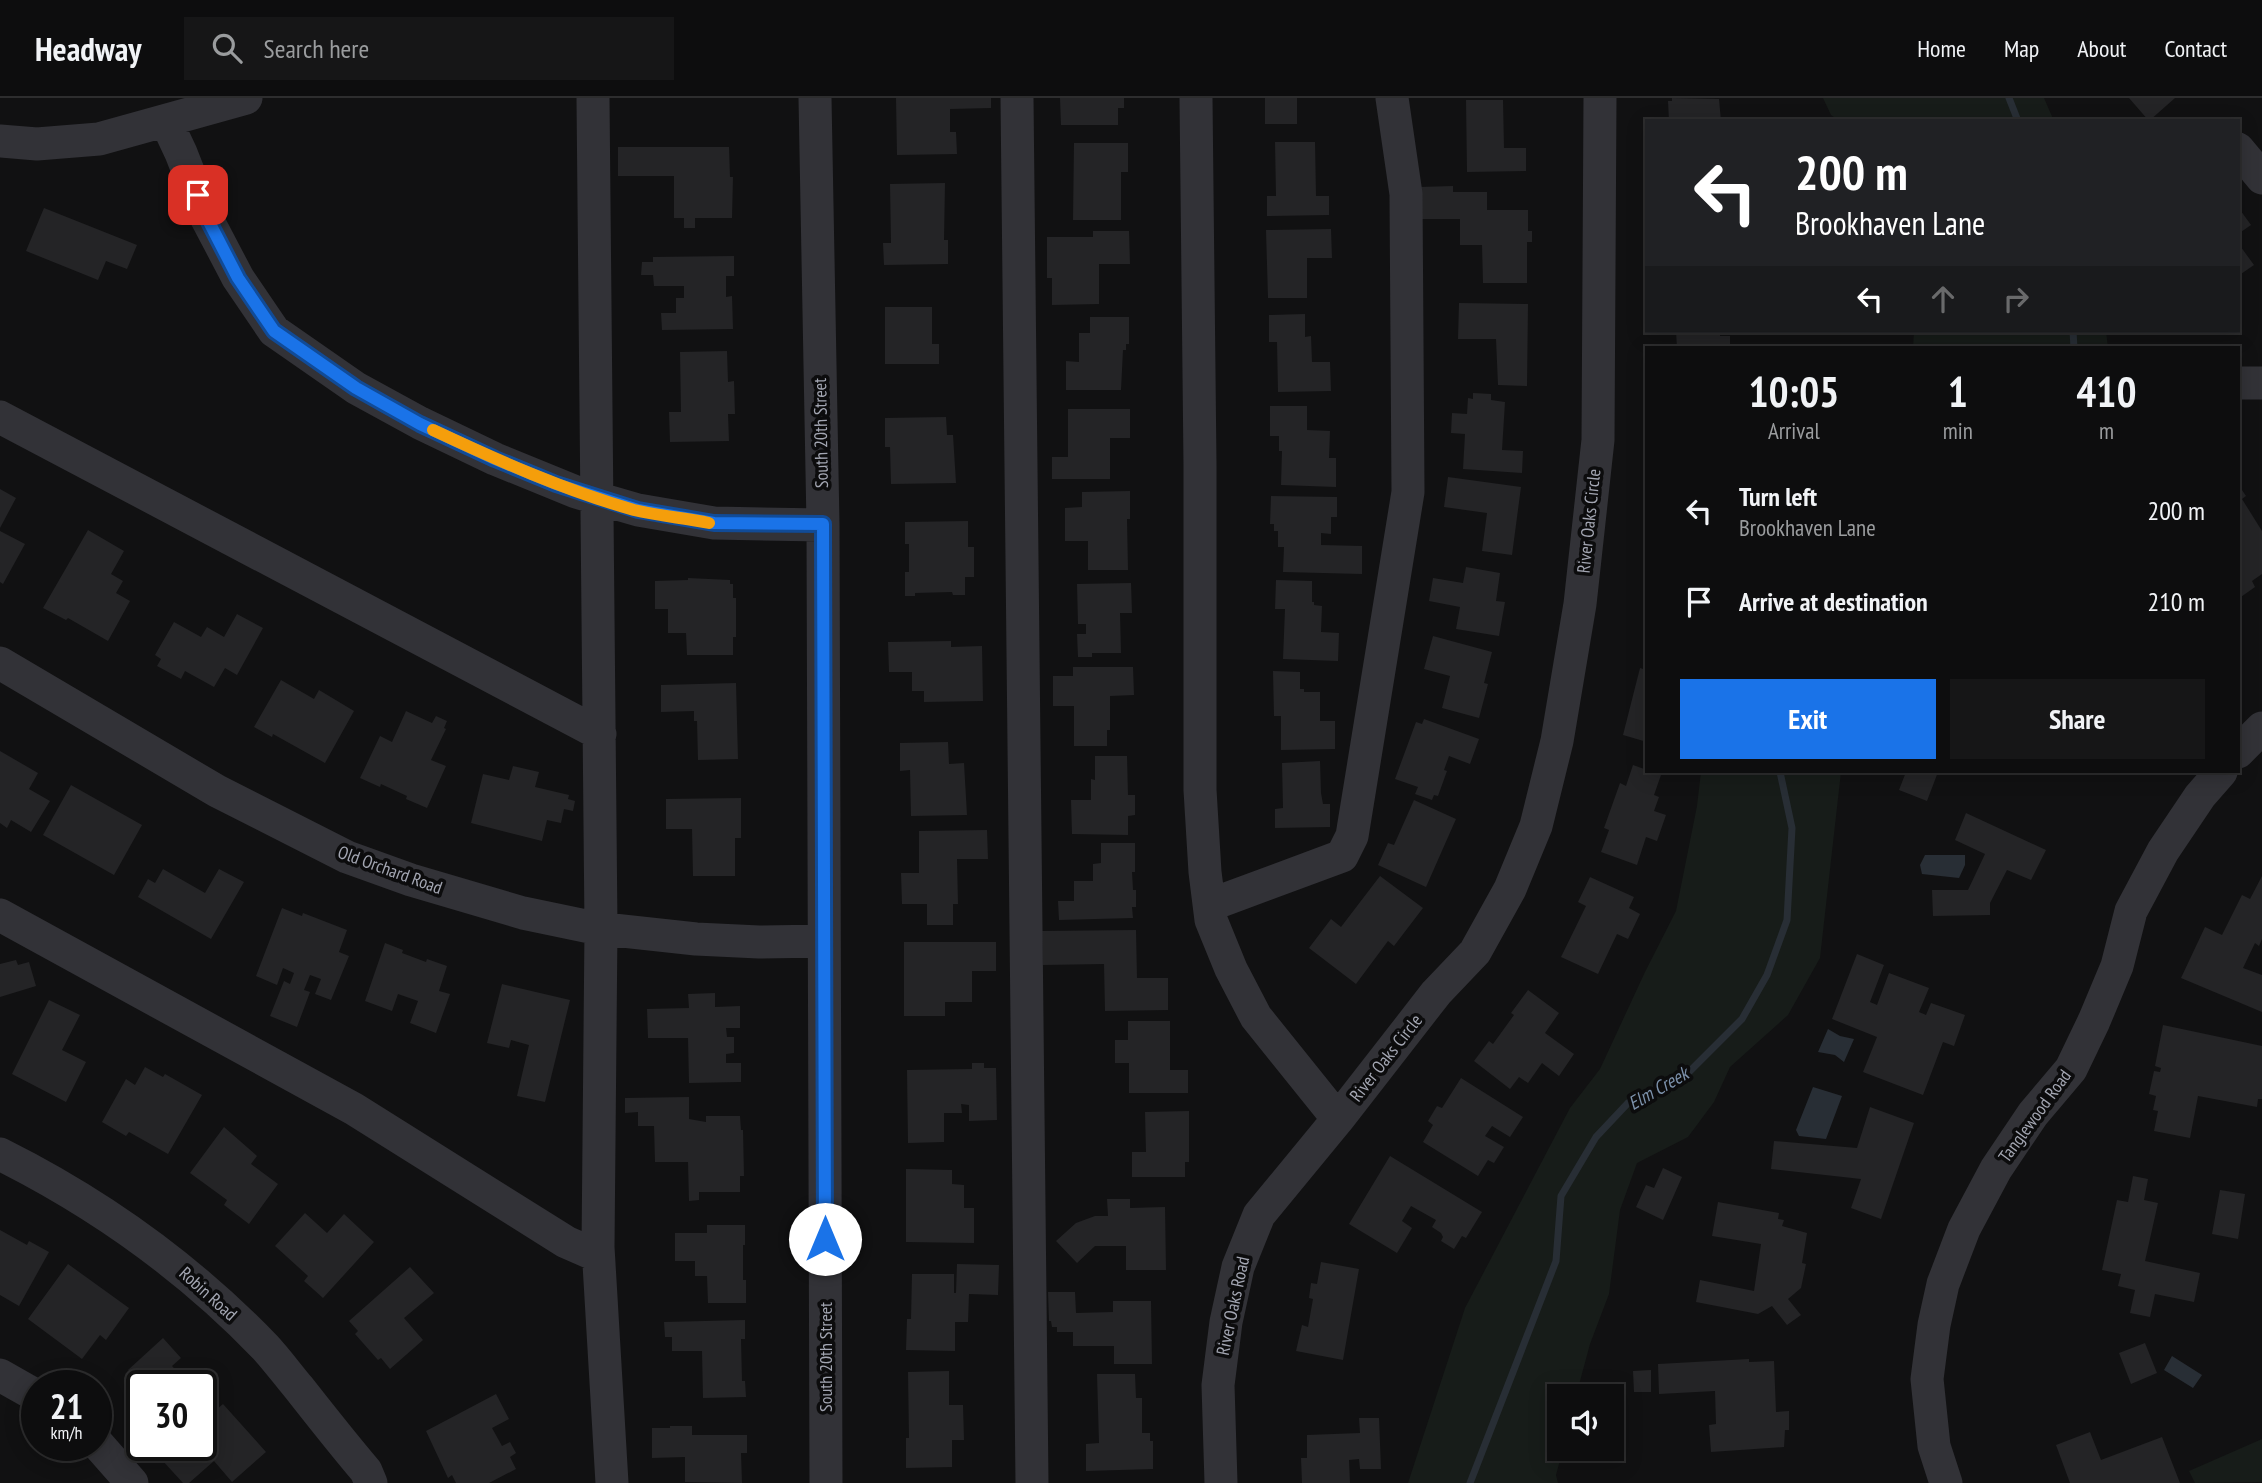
<!DOCTYPE html>
<html lang="en">
<head>
<meta charset="utf-8">
<style>
  :root { --surface:#0d0d0e; --page:#161617; --text:#f1f3f6; --muted:#9a9c9e; --line:#2d2d2e; --accent:#1a73e8 }
  body { margin:0; font-family:"PT Sans Narrow",sans-serif; background:var(--page); color:var(--text); height:100vh; display:flex; flex-direction:column; font-size:26px; white-space:nowrap }
  * { box-sizing:border-box; margin:0 }
  p { font-size:23px; color:var(--muted) }
  .icon { flex:none; width:38px; height:38px; fill:none; stroke:currentColor; stroke-width:2; stroke-linecap:round; stroke-linejoin:round }
  .map { position:relative; flex:1; overflow:hidden }
  .drawer { position:absolute; left:1645px; top:248px; width:595px; height:427px; display:flex; flex-direction:column; background:var(--surface); border-radius:0px; box-shadow:0 4px 18px #0003,0 0 0 2px var(--line) }
  .drawer>* { flex:none }
  .guide { position:absolute; left:1645px; top:21px; width:595px; height:214px; border-radius:0px; box-shadow:0 4px 18px #0003,0 0 0 2px var(--line); background:#202124; color:#fff; overflow:hidden }
  .controls { position:absolute; left:1547px; top:1286px; display:grid; gap:14px }
  .controls a { display:grid; place-items:center; width:77px; height:77px; border-radius:0px; background:var(--surface); box-shadow:0 4px 18px #0003,0 0 0 2px var(--line); font-size:35px }
  .speed { position:absolute; left:21px; top:1272px; display:flex; gap:14px; font-size:35px; font-weight:700; text-align:center }
  .speed>* { display:grid; place-content:center; width:91px; height:91px; border-radius:50%; background:var(--surface); box-shadow:0 4px 18px #0003,0 0 0 2px var(--line); line-height:1 }
  .speed small { font-size:18px; font-weight:400 }
  .speed .limit { border:4px solid #111; border-radius:10px; background:#fff; color:#111 }
  .pin { position:absolute; display:grid; place-items:center; width:60px; height:60px; color:#fff; margin:-30px; border-radius:14px; box-shadow:0 4px 10px #0006 }
  .me { position:absolute; width:77px; margin:-38px; rotate:0deg; stroke-linejoin:round; filter:drop-shadow(0 0 5px #0008) }
  .turn { display:flex; align-items:center; gap:24px; height:147px; padding:0 35px; font-size:32px }
  .turn .icon { width:91px; height:91px; stroke-width:2.5 }
  .turn b { display:block; font-size:49px; line-height:60px }
  .lanes { display:flex; align-items:center; height:66px; padding:0 35px; background:#0003; justify-content:center; gap:35px; direction:ltr }
  .lanes .off { opacity:.35 }
  .eta { display:flex; justify-content:space-evenly; align-items:center; height:119px; text-align:center }
  .eta b { font-size:42px; font-weight:700; line-height:49px }
  .action { display:flex; gap:14px; margin-top:auto; padding:14px 35px }
  .action a { flex:1; height:80px; border-radius:0px; background:var(--accent); color:#fff; font-size:28px; font-weight:700; line-height:80px; text-align:center }
  .action a+a { background:var(--page); color:var(--text) }
  ul { padding:0; list-style:none }
  li { display:flex; align-items:center; gap:21px; height:91px; padding:0 35px }
  li div { flex:1 }
  li b { display:block; font-size:26px }
  li em { font-style:normal }
  header { display:flex; align-items:center; gap:42px; box-sizing:border-box; height:98px; padding:0 35px; background:var(--surface); border-bottom:2px solid var(--line) }
  header strong { font-size:33px }
  nav { display:flex; gap:38px; margin-inline-start:auto; font-size:24px }
  .search { width:490px; height:63px; background:var(--page); display:flex; align-items:center; gap:18px; box-sizing:border-box; padding:0 24px; border-radius:0px; color:var(--muted); font-size:26px }
  .map>svg:first-child { display:block }
  .green { fill:#171c19 }
  .water { fill:#282e35 }
  .lines { fill:none; stroke-linecap:round; stroke-linejoin:round }
  .stream { stroke:#282e35; stroke-width:7 }
  .building { fill:#242426 }
  .minor { stroke:#323237; stroke-width:33 }
  .route-casing { stroke:#114b97; stroke-width:18 }
  .route { stroke:#1a73e8; stroke-width:12 }
  .slow { stroke:#f59e0b; stroke-width:12 }
  .labels { text-anchor:middle; stroke-width:7; stroke-linejoin:round; paint-order:stroke }
  .street-label { font-size:18px; fill:#a3a6b2; stroke:#0c0c0d }
  .water-label { font-size:19px; font-style:italic; fill:#7c91ab; stroke:#0c0c0d }
</style>
</head>
<body>
<header>
<strong>Headway</strong>
<div class="search"><svg class="icon" aria-label="search" viewBox="0 0 24 24"><circle cx="10" cy="10" r="6"/><path d="M15 15l6 6"/></svg>Search here</div>
<nav><a>Home</a><a>Map</a><a>About</a><a>Contact</a></nav>
</header>
<div class="map">
<svg width="2262" height="1385" viewBox="0 0 2262 1385">
  <rect width="100%" height="100%" fill="#111112"/>
  <!-- green -->
  <path class="green" d="M1823,0H2044L2054,23H1839L1831,17Z
    M1914,233H2106L2108,250H1913Z
    M1701,674H1841L1820,860L1788,917L1730,969L1714,1004L1688,1039L1637,1065L1620,1112L1609,1196L1590,1246L1576,1298H1559V1351H1563L1556,1377L1558,1385H1408L1465,1210L1570,1010L1600,971L1645,874L1676,813L1697,708Z
    M2262,1341V1384L2195,1385L2189,1373Z"/>
  <!-- water -->
  <path class="water" d="M1925,757H1965V767L1959,780L1922,776L1920,767Z
    M1828,931L1840,938L1854,941L1844,964L1835,957L1818,954Z
    M1813,989L1842,998L1826,1041L1799,1038L1796,1032Z
    M2172,1258L2202,1277L2193,1290L2164,1272Z"/>
  <g class="lines">
    <!-- stream -->
    <path class="stream" d="M2009,0L2018,23
      M2073,233L2074,250
      M1470,1385L1556,1163L1561,1098L1596,1039L1628,1005L1687,976L1742,921L1767,877L1787,822L1792,730L1780,674"/>
  </g>
  <!-- building -->
  <path class="building" d="M896,0H991V10L950,11V34H956L957,56L897,57Z
    M1060,0H1124V10H1118V27H1061Z
    M1265,0H1297V26H1265Z
    M1672,0L1719,1L1721,23H1669L1668,3H1672Z
    M2129,0H2175L2149,23Z
    M1466,2H1503L1504,50H1526V73L1467,74Z
    M1275,44H1315L1316,98H1329V117L1267,118V98H1276Z
    M1074,45H1128V74H1121V122H1073Z
    M618,49H729L730,79H733L732,120H695V130H684V120H674V78H618Z
    M945,85L944,142H948V166L884,167L883,145H891L890,86Z
    M1453,88V94H1487V112H1528V133H1532V144H1527V185H1483L1482,147H1460V121H1419V89Z
    M2238,109L2251,127L2238,136Z
    M44,110L137,147L127,171L106,163L98,182L26,153Z
    M1331,131L1332,160H1307V200H1268L1266,132Z
    M1093,133H1129L1130,166H1099V206L1052,207V180H1047V139H1093Z
    M2238,145L2254,167L2238,178Z
    M734,158V178H726V199L732,198L733,231L662,232L661,215H676V200H684V188H654L653,177H641L642,164H653V159Z
    M1459,205L1528,206L1527,288L1498,287L1496,241H1458Z
    M885,209H932V246H939V266H885Z
    M1305,216V239L1311,238L1312,264H1330L1331,293L1278,294L1277,244H1269V217Z
    M1090,219H1129V246H1126V252H1123L1121,292H1066V263L1079,264V235H1090Z
    M1676,233H1720V238H1730V250H1677Z
    M727,253L728,284L734,283L735,316H728L729,343L670,344L669,314H681L680,254Z
    M1473,295L1491,296V302L1505,304L1502,352L1523,353L1522,375L1463,371L1465,336L1451,335L1452,315L1467,316L1468,300L1473,301Z
    M1270,308H1307V332L1330,333L1329,360H1336V389L1281,387L1282,353H1279V338H1270Z
    M1068,311H1130V340H1110V381H1052V359H1068Z
    M946,319L947,337H953L956,385L891,386L890,349H885V320Z
    M1448,379L1521,389L1512,457L1482,453L1487,415L1444,409Z
    M2238,386L2246,398L2242,401L2262,433V476L2252,483L2255,489L2238,501Z
    M0,391L16,400L0,430Z
    M1130,393V421H1127L1128,472H1088V443H1065V410L1082,409V394Z
    M1271,398L1337,399V419H1331V436L1321,435V447L1362,448V476L1283,474L1284,449H1278V433H1274V426H1270Z
    M968,423V449H974V479H965V497H953L952,494L915,495V498H905V474H909V446H905V424Z
    M88,432L124,453L111,476L123,483L116,495L130,503L108,543L68,520L66,522L43,510Z
    M0,433L25,446L3,486L0,484Z
    M1466,469L1500,475L1496,503L1505,504L1499,538L1456,531L1460,509L1429,503L1433,480L1463,485Z
    M688,480L730,482V486H733V500H736V539H733V557H687L686,535H668V511H655V483L688,482Z
    M1276,482L1312,483V504H1314V507L1322,508L1321,534L1339,535L1338,563L1283,561L1285,511H1275Z
    M1131,485L1132,515H1120L1121,555H1092V559H1078L1077,536H1086V526H1078L1077,486Z
    M237,516L263,530L237,577L225,570L214,589L185,573L181,581L157,568L161,561L155,557L174,524L201,539L207,529L224,539Z
    M1433,538L1492,554L1484,585L1488,586L1479,620L1442,610L1450,578L1424,571Z
    M951,543V549L982,548L983,603L924,604V593H912V574H889L888,544Z
    M1646,560L1647,561V644L1623,637L1640,570L1643,571Z
    M1073,569H1133L1134,597L1110,598V632H1107V648H1074V608H1053V578H1073Z
    M1273,573L1300,574V591H1304V594H1320V623H1335V651L1281,652V618H1274Z
    M281,582L314,601L319,592L354,613L325,665L273,636L272,639L254,629Z
    M736,585L738,661L698,662L697,623H694V613L661,614V587Z
    M406,613L432,625L436,618L447,623L444,630L446,631L431,662L446,668L427,710L406,701L407,698L381,686L380,689L360,680L380,638L392,644Z
    M1424,621L1479,641L1470,666L1449,658L1444,672L1447,673L1438,698L1434,697L1432,702L1415,696L1418,689L1395,681L1416,624L1422,626Z
    M948,644L949,666L964,665L967,717L911,718L910,672L900,673V645Z
    M0,653L38,675L29,691L50,703L31,734L11,722L7,730L0,725Z
    M1095,658H1127L1128,697H1135V717L1128,718V737L1072,736L1071,702H1091V681L1095,682Z
    M1320,663L1321,695L1323,706H1330V729L1275,730V711L1283,710L1282,665Z
    M1633,667L1661,677L1654,697L1659,699L1654,713L1666,717L1657,743L1646,739L1637,767L1601,754L1609,732L1604,730L1620,685L1626,688Z
    M513,668L539,674L535,689L569,697L568,701L575,703L573,713L564,711L561,725L547,722L542,743L471,725L483,676L509,682Z
    M1906,674H1938L1927,703L1899,692Z
    M71,687L142,727L114,777L43,737Z
    M741,700V740H735V778H693L692,731H666V701Z
    M1414,702L1456,721L1426,789L1378,767L1388,745L1394,747Z
    M1966,715L2046,752L2031,782L2007,772L1990,805V817L1933,818L1932,792H1968L1985,756L1955,742Z
    M987,732L988,761H957L958,806H953V827H927V806H902L901,775H919V733Z
    M1101,745H1135V774H1132L1133,792H1136V809H1132L1133,820L1059,822L1058,803H1074V783H1093V766L1101,765Z
    M163,771L205,795L219,771L244,784L211,841L138,799L148,781L155,785Z
    M1380,778L1423,810L1394,848L1388,843L1356,886L1309,850L1331,821L1341,829Z
    M2262,778V841L2259,848L2255,845L2243,870L2262,877V914L2181,880L2205,829L2222,837L2242,797L2250,801Z
    M1590,779L1634,799L1629,810L1640,816L1628,841L1617,836L1598,876L1561,859L1586,808L1578,804Z
    M282,810L302,818L303,815L347,832L339,854L349,858L331,902L315,896L321,881L310,877L304,892L310,894L297,929L270,918L284,883L290,886L294,875L283,870L277,887L256,878Z
    M1136,832L1137,880H1168V912L1105,913L1104,866L1043,867L1042,833Z
    M904,844H996V873H972V904H945V918H904Z
    M385,845L403,852L402,855L426,864L427,861L447,868L439,893L450,896L436,935L410,925L418,903L398,896L392,913L365,903Z
    M1857,856L1884,867L1870,904L1877,907L1889,875L1929,890L1919,914L1926,917L1931,905L1965,917L1954,948L1943,944L1923,997L1863,974L1877,939L1832,921Z
    M16,862L18,867L29,864L36,888L0,899V866Z
    M502,886L570,902L545,1004L517,998L529,947L511,942L509,950L487,945Z
    M1528,892L1559,915L1545,935L1574,956L1559,978L1542,965L1528,985L1519,979L1510,991L1474,963L1489,943L1493,946L1514,917L1511,915Z
    M715,895V909L740,908V930H726L727,939H734V955L726,956V965H741V984L689,985L688,940H648L647,911L689,910L688,896Z
    M49,902L80,917L62,952L86,964L66,1004L12,976Z
    M1128,923H1170V972H1188V995H1129V965H1115V942H1128Z
    M2163,927L2262,948V1001H2258L2257,1009L2198,998L2190,1040L2154,1033L2158,1013L2153,1012L2156,998L2149,996L2154,973L2160,974L2161,970L2155,968Z
    M972,965H984V970H996L997,1022L969,1023V1007L961,1006L962,1015H944V1044L908,1045L907,972L972,971Z
    M145,969L163,979L165,976L202,997L168,1056L129,1034L126,1038L102,1024L126,981L135,987Z
    M1461,980L1523,1019L1510,1039L1492,1028L1485,1038L1504,1049L1494,1065L1488,1062L1478,1078L1423,1044L1433,1027L1428,1023L1437,1008L1442,1010Z
    M689,999V1021L706,1024V1018H740L741,1032H743L744,1078H740V1094H699V1102L689,1103L688,1064H655L654,1028H638V1014L625,1015V1000Z
    M1870,1009L1914,1025L1881,1121L1851,1110L1861,1081L1771,1071L1774,1043L1857,1050Z
    M1189,1013V1064H1185V1079H1132V1054H1146L1145,1014Z
    M224,1029L257,1058L251,1066L278,1086L249,1126L224,1107L227,1102L190,1075Z
    M1390,1058L1482,1114L1466,1140L1462,1138L1454,1151L1441,1143L1443,1139L1441,1135L1432,1129L1436,1122L1411,1108L1402,1123L1412,1130L1397,1155L1349,1126Z
    M1663,1070L1682,1079L1663,1122L1636,1109L1646,1087L1654,1090Z
    M906,1071L952,1072V1086L964,1087V1110H974V1145L906,1144Z
    M2133,1078L2148,1081L2144,1102L2158,1105L2145,1163L2200,1175L2194,1204L2155,1196L2150,1219L2130,1215L2135,1192L2118,1188L2121,1176L2102,1172L2117,1102L2128,1104Z
    M2220,1092L2245,1096L2238,1141L2212,1136Z
    M1107,1101H1130V1110L1165,1109L1166,1172H1126V1148H1095L1077,1165L1056,1143L1076,1125L1095,1118H1108Z
    M1718,1104L1779,1115L1778,1121L1784,1122L1782,1128L1807,1135L1802,1165L1806,1166L1801,1190L1788,1201L1801,1217L1787,1227L1772,1208L1758,1216L1696,1204L1700,1182L1754,1193L1761,1146L1712,1138Z
    M305,1115L327,1135L344,1116L374,1144L323,1200L304,1183L308,1178L275,1148Z
    M707,1127H745V1147H743V1182H746V1205H708L707,1178H695V1163H675V1135H707Z
    M0,1132L27,1147L29,1143L49,1154L19,1208L0,1197Z
    M1321,1164L1359,1171L1343,1262L1296,1253L1302,1227L1308,1229L1313,1201L1309,1200L1311,1185L1317,1186Z
    M68,1166L129,1210L106,1242L100,1237L82,1261L28,1221Z
    M957,1166L999,1167L998,1197L969,1196L968,1224H955V1253L906,1252L907,1221H911L912,1176H954V1195H956Z
    M410,1169L434,1195L404,1220L423,1242L390,1271L381,1260L378,1262L355,1236L358,1233L349,1223Z
    M1048,1194H1075L1076,1215L1113,1214V1203H1151L1152,1266H1114V1248H1073V1234H1057V1229H1052L1051,1223H1049Z
    M745,1222V1241H741L742,1283H745L746,1299L703,1300L702,1253H672V1239H665L664,1224Z
    M163,1240L181,1260L172,1268L190,1288H142V1306L131,1294L140,1286L128,1272Z
    M2145,1245L2157,1275L2131,1286L2119,1255Z
    M1749,1261V1264L1774,1263L1776,1314L1789,1313V1332H1785L1784,1349L1711,1354L1709,1327L1716,1326L1715,1293L1659,1296L1658,1266Z
    M1651,1272V1294H1634L1633,1273Z
    M949,1273V1307H963L964,1342H952V1369L906,1370V1340H909L908,1274Z
    M1097,1276H1135L1136,1300H1142V1335H1150V1343H1153V1371L1086,1373V1346L1099,1345Z
    M496,1296L509,1321L492,1330L502,1348L510,1344L516,1355L510,1359L516,1371L489,1385H456L452,1377L448,1380L426,1333Z
    M223,1306L266,1354L232,1384L214,1363L189,1385H183L161,1361L176,1348H201V1325Z
    M1359,1320H1379L1381,1371H1360L1359,1361L1349,1362L1350,1385H1302L1301,1360H1307V1337L1360,1335Z
    M670,1328H692V1337H747V1355H741L742,1385L685,1384V1359L652,1360V1330H670Z
    M2090,1334L2101,1362L2162,1339L2180,1385H2070L2056,1347Z"/>
  <g class="lines">
    <!-- minor -->
    <path class="minor" d="M593,0L601,830L598,1149L612,1385
      M815,0L823,427L826,1385
      M1017,0L1032,1385
      M1196,0L1200,367V692L1205,774L1211,822L1231,871L1256,919L1338,1021L1436,895L1475,854L1510,791L1536,728L1557,643L1580,506L1598,342L1600,0
      M166,23L181,55L206,119L238,180L274,233L356,290L420,325L495,361L576,394L638,412L714,425L823,427
      M0,43L37,46L99,41L246,0
      M2238,51L2262,80
      M2241,285H2262
      M0,319L600,636
      M0,565L217,693L347,759L411,782L523,815L595,830L696,841L759,844L824,843
      M2238,654L2262,630
      M1210,807L1342,758L1352,738L1408,394L1406,96L1392,0
      M0,817L354,1011L566,1144L598,1158
      M0,1056C100,1106 188,1169 265,1249C277,1262 288,1277 299,1290C321,1318 343,1346 366,1373L371,1385
      M0,1277L37,1298
      M96,1344L132,1385
      M1221,1385L1218,1287L1226,1224L1238,1169L1259,1117L1338,1021
      M1946,1385L1934,1348L1927,1281L1934,1227L1943,1186L1964,1131L1996,1071L2033,1016L2071,971L2094,923L2117,868L2131,813L2163,753L2200,698L2221,674"/>
  </g>
  <g class="lines">
    <defs>
      <path id="route" d="M198,97L206,118L238,180L274,233L356,290L420,326L495,361L556,386L638,412L714,425L823,426L825,1141"/>
    </defs>
    <!-- route casing -->
    <use href="#route" class="route-casing"/>
    <!-- route -->
    <use href="#route" class="route"/>
    <!-- slow -->
    <path class="slow" d="M433,332C499,363 564,392 634,412C659,418 685,420 709,425"/>
  </g>
  <g class="labels">
    <!-- street labels -->
    <g class="street-label">
      <text transform="translate(821 335) rotate(-91)" y="6">South 20th Street</text>
      <text transform="translate(1589 423) rotate(-84)" y="6">River Oaks Circle</text>
      <text transform="translate(390 772) rotate(20)" y="6">Old Orchard Road</text>
      <text transform="translate(1386 960) rotate(-52)" y="6">River Oaks Circle</text>
      <text transform="translate(2035 1018) rotate(-54)" y="6">Tanglewood Road</text>
      <text transform="translate(208 1196) rotate(42)" y="6">Robin Road</text>
      <text transform="translate(1233 1208) rotate(-78)" y="6">River Oaks Road</text>
      <text transform="translate(826 1259) rotate(-90)" y="6">South 20th Street</text>
    </g>
    <!-- water labels -->
    <g class="water-label">
      <text transform="translate(1658 990) rotate(-30)" y="7">Elm Creek</text>
    </g>
  </g>
</svg>
<div class="controls">
<a><svg class="icon" aria-label="sound" viewBox="0 0 24 24"><path d="M4 9h4l5-4v14l-5-4H4zM17 9q2 3 0 6"/></svg></a>
</div>
<div class="speed"><div>21<small>km/h</small></div><div class="limit">30</div></div>
<div class="pin" style="left:198px;top:97px;background:#d93025"><svg class="icon" aria-label="arrive" viewBox="0 0 24 24"><path d="M6 21V4h12l-3 4 3 4H6"/></svg></div>
<svg class="me" style="left:825px;top:1141px" viewBox="-20 -20 40 40"><circle r="19" fill="#fff"/><path d="M0-13L10 11 0 6-10 11z" fill="#1a73e8"/></svg>
<div class="guide">
<div class="turn"><svg class="icon" aria-label="left" viewBox="0 0 24 24"><path d="M17 20v-9H6M10 6l-5 5 5 5"/></svg><div><b>200 m</b>Brookhaven Lane</div></div>
<div class="lanes"><svg class="icon" aria-label="left" viewBox="0 0 24 24"><path d="M17 20v-9H6M10 6l-5 5 5 5"/></svg><svg class="icon off" aria-label="ahead" viewBox="0 0 24 24"><path d="M12 20V5M6 11l6-6 6 6"/></svg><svg class="icon off" aria-label="right" viewBox="0 0 24 24"><path d="M7 20v-9h11M14 6l5 5-5 5"/></svg></div>
</div>
<section class="drawer">
<div class="eta">
<div><b>10:05</b><p>Arrival</p></div>
<div><b>1</b><p>min</p></div>
<div><b>410</b><p>m</p></div>
</div>
<ul>
<li><svg class="icon" aria-label="left" viewBox="0 0 24 24"><path d="M17 20v-9H6M10 6l-5 5 5 5"/></svg><div><b>Turn left</b><p>Brookhaven Lane</p></div><em>200 m</em></li>
<li><svg class="icon" aria-label="arrive" viewBox="0 0 24 24"><path d="M6 21V4h12l-3 4 3 4H6"/></svg><div><b>Arrive at destination</b></div><em>210 m</em></li>
</ul>
<div class="action"><a>Exit</a><a>Share</a></div>
</section>
</div>
</body>
</html>
